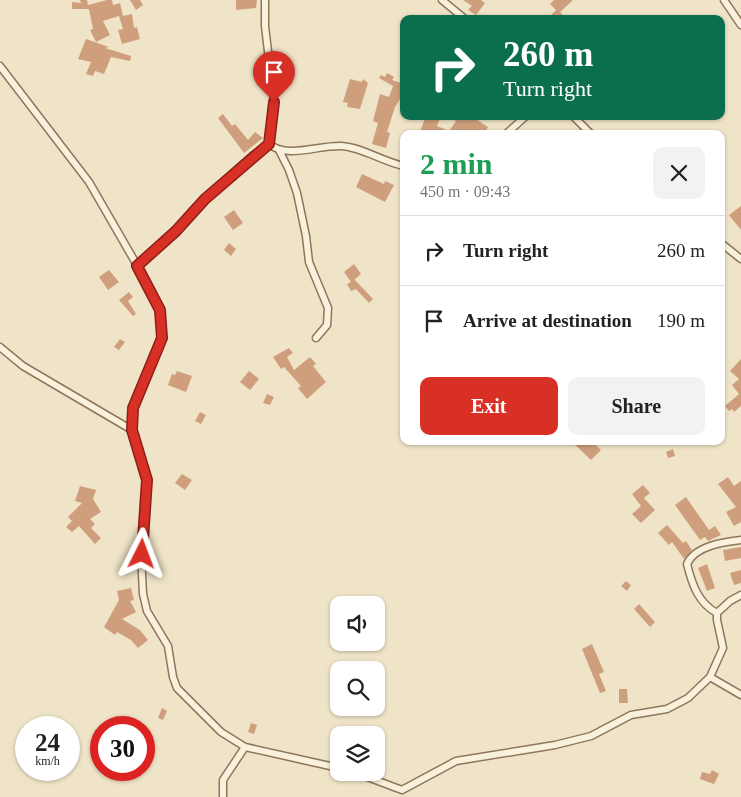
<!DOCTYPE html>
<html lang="en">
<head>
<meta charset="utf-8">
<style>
  :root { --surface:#fff; --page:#f2f2f2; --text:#222; --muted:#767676; --line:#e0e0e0; --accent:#d93025 }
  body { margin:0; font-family:Georgia,serif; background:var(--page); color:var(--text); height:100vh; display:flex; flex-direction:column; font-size:19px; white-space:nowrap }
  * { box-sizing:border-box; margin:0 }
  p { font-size:16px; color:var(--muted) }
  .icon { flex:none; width:28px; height:28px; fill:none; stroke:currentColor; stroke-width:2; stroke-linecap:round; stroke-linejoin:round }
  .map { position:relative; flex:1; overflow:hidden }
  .panel { position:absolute; left:400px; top:130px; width:325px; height:315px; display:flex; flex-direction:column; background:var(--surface); border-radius:10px; box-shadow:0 1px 4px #0004 }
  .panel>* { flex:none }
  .hud { position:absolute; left:400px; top:15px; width:325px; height:105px; border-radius:10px; box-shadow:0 1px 4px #0004; background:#0b6e4f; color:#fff; overflow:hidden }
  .controls { position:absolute; left:330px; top:596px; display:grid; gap:10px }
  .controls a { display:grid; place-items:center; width:55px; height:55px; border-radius:10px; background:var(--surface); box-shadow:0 1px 4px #0004; font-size:25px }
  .speed { position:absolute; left:15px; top:716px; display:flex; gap:10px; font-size:25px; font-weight:700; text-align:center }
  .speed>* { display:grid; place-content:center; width:65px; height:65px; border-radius:50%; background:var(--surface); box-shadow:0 1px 4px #0004; line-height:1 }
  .speed small { font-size:12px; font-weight:400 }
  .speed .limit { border:8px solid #d22; background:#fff; color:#111 }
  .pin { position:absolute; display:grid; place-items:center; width:42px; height:42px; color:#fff; margin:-51px -21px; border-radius:50% 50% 50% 0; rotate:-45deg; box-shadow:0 0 5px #0007 }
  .pin .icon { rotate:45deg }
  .me { position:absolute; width:55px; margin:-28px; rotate:3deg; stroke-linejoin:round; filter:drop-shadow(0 0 4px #0008) }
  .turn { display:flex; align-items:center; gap:18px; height:105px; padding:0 20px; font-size:22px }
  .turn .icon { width:65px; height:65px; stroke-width:2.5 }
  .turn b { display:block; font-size:35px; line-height:42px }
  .round { display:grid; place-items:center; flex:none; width:52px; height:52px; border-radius:10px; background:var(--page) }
  .headline { display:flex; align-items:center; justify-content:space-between; height:85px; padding:0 20px }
  h1 { font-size:30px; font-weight:800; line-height:38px; color:#1e9e55 }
  .cta { display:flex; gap:10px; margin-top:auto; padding:10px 20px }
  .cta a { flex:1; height:58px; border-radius:10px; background:var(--accent); color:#fff; font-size:20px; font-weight:800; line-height:58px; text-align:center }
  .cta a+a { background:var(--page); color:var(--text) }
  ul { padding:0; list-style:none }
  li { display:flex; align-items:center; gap:15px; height:70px; padding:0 20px; border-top:1px solid var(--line) }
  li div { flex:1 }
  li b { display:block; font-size:19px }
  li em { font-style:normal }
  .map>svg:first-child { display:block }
  .building { fill:#cf9f7d }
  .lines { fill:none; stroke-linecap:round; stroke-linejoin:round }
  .street-casing { stroke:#8d765c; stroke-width:9 }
  .street { stroke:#faf1dc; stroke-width:6 }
  .route-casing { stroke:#8d1f18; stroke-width:12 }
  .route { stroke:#d93025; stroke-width:9 }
</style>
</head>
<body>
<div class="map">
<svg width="741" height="797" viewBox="0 0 741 797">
  <rect width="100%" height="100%" fill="#f0e4c8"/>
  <!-- building -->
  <path class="building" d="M80,0H87L88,5L107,0H112L113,5L120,3L123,16L132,14L134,28L137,27L140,39L122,44L118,30L123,29L119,16L103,21L110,35L96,42L90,30L93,29L89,9H72V2L81,3Z
    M130,0H140L143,5L136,10Z
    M236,0H257L256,8L236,10Z
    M463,0H481L485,3L476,15L468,10L472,6Z
    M554,0H573L560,12L566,19H547L556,10L550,4Z
    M86,39L109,47L105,48L131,56L130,61L111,57L104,74L95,71L93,76L86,74L91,62L78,59Z
    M387,73L394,77L392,80L404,84V101L400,99L395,107L387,132L390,133L386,148L372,144L378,123L373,121L380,94L389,97L393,86L379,78L381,75L385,77Z
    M350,79L362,82L363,79L368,83L360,109L347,107L348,103L343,102Z
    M223,114L232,126L235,124L248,140L255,132L263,138L244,153L218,118Z
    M426,116H441L437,126L449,131L456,121L448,116H471L488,127L484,134H419Z
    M362,174L384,184L385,181L394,185L385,202L356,187Z
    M741,206V230L729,215Z
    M234,210L243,223L233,230L224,217Z
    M229,243L236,249L231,256L224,250Z
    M354,264L361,274L353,281L355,280L373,299L369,303L356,289L351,291L347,284L351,282L344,272Z
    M109,270L119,282L108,290L99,277Z
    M129,292L133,297L128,301L136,314L133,316L119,300Z
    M120,339L125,342L119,350L114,347Z
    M289,348L293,353L287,357L294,370L310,357L316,364L313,366L326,382L307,399L298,388L301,386L284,367L281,369L273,357Z
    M741,359V406L734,412L732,409L729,411L725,406L739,394L732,385L739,379L730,371Z
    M177,371L192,376L186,392L168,385L172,374L175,375Z
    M249,371L259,379L250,390L240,382Z
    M267,394L274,397L270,405L263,403Z
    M200,412L206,415L201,424L195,421Z
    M571,441H591L601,450L591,460Z
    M673,449L675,456L668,458L666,452Z
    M182,474L192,480L185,490L175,483Z
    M728,477L734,486L741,481V522L734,526L726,512L736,507L718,484Z
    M643,485L650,493L644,498L655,510L641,523L632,514L641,506L632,494Z
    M80,486L96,490L93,499L101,512L90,519L95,524L91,528L101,538L95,544L79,526L72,532L66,527L72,521L68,517L82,503L75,501Z
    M686,497L709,530L715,526L721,535L708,541L705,537L700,540L675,505Z
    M667,525L683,543L686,541L692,550L684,559L672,542L669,545L658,533Z
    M741,547V558L725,561L723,550Z
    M707,564L715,588L707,591L698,568Z
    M741,570V583L734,585L730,573Z
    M626,581L631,585L627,591L621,586Z
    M131,588L134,600L130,601L136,612L122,619L140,630L148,640L138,648L131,640L117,632L115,635L104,627L119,600L117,591Z
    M639,604L655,622L650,627L634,609Z
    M592,644L604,672L599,674L606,691L600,693L582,649Z
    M619,689H627L628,703H619Z
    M162,708L167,711L163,720L158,718Z
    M251,723L257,725L254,734L248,732Z
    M712,770L719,774L714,784L700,779L702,772L710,774Z"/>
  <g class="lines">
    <defs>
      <path id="street" d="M265,0V26L274,102L269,144
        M442,0L465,19
        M724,0L741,25
        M0,66L89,182L134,260L159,310L162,338L133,408L132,430L147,480L141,554L143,594L147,611L168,646L173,677L177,688L221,732L245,747L339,768
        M573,116L591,134
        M506,134L526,116
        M279,150L289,170L297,193L306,236L309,262L328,308L327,325L316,338
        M721,243L741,259
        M137,266L176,231L198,205L252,156L269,144C287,159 318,145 341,146C362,147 383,162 404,166
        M0,347L23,366L132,430
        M717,613C698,603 692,584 687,564C695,546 723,542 741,540
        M710,677L741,695
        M354,772L402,790L456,761L555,745L591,736L631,715L667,709L688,698L710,677L723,648L717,620V613L730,601L741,595
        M223,797V780L245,747"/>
    </defs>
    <!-- street casing -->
    <use href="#street" class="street-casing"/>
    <!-- street -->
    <use href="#street" class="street"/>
  </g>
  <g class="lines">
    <defs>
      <path id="route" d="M142,554L147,480L132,430L133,408L162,338L160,310L137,266L176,231L205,199L269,144L274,102"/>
    </defs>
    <!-- route casing -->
    <use href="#route" class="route-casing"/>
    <!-- route -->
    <use href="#route" class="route"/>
  </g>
</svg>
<div class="controls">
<a><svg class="icon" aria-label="sound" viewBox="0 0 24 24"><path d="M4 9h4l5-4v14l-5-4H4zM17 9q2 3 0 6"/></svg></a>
<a><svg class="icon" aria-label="search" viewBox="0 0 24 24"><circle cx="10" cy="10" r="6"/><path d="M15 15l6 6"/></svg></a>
<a><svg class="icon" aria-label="layers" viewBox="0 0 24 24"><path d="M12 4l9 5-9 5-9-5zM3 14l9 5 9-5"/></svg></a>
</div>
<div class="speed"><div>24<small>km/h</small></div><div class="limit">30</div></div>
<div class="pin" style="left:274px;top:102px;background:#d93025"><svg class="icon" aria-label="arrive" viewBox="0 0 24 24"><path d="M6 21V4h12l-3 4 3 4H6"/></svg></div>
<svg class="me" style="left:142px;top:554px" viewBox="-20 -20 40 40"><path d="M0-17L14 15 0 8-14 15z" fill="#d93025" stroke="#fff" stroke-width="4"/></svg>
<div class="hud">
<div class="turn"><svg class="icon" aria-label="right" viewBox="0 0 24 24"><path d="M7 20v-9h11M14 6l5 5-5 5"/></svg><div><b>260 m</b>Turn right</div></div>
</div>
<section class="panel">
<div class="headline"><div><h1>2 min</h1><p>450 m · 09:43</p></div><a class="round"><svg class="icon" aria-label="close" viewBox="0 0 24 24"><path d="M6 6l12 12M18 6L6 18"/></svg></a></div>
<ul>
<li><svg class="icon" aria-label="right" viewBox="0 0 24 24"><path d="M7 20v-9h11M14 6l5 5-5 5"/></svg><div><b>Turn right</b></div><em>260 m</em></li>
<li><svg class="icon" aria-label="arrive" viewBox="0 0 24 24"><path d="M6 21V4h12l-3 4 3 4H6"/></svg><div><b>Arrive at destination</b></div><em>190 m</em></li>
</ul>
<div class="cta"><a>Exit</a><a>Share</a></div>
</section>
</div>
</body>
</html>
